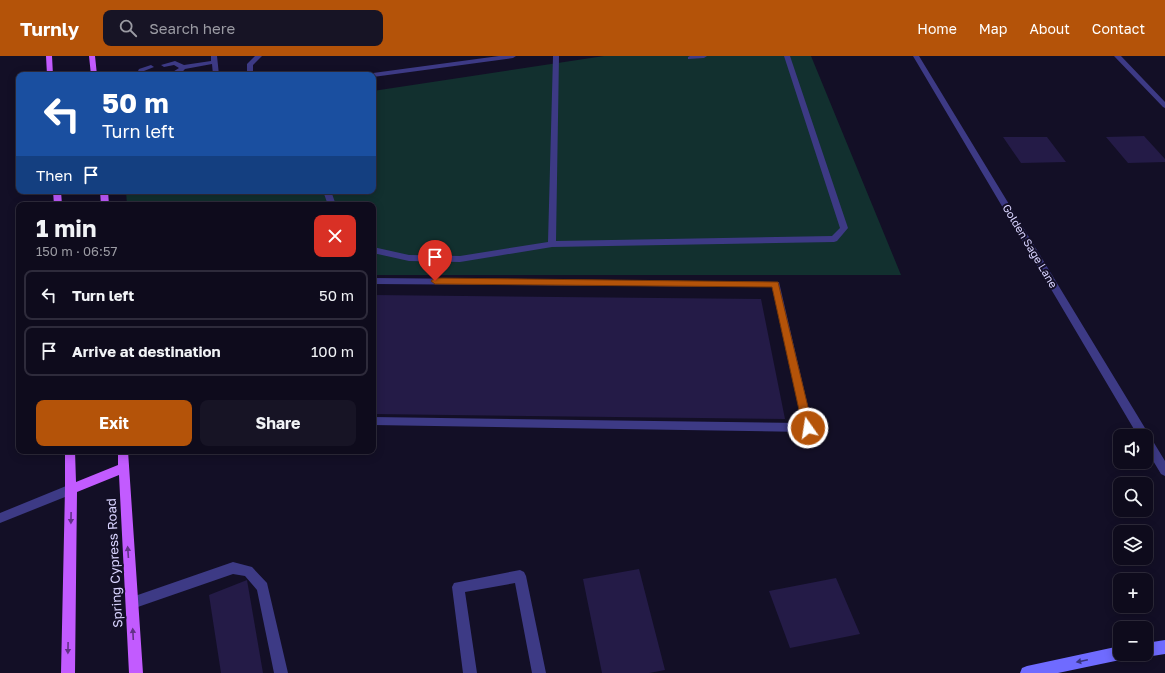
<!DOCTYPE html>
<html lang="en">
<head>
<meta charset="utf-8">
<style>
  :root { --surface:#0e0b1c; --page:#171425; --text:#f1f3f6; --muted:#9b9ba3; --line:#2e2b3b; --accent:#b45309 }
  body { margin:0; font-family:"Golos Text",sans-serif; background:var(--page); color:var(--text); height:100vh; display:flex; flex-direction:column; font-size:15px; white-space:nowrap }
  * { box-sizing:border-box; margin:0 }
  p { font-size:13px; color:var(--muted) }
  .icon { flex:none; width:22px; height:22px; fill:none; stroke:currentColor; stroke-width:2; stroke-linecap:round; stroke-linejoin:round }
  .map { position:relative; flex:1; overflow:hidden }
  .drawer { position:absolute; left:16px; top:146px; width:360px; height:252px; display:flex; flex-direction:column; background:var(--surface); border-radius:8px; box-shadow:0 2px 10px #0003,0 0 0 1px var(--line) }
  .drawer>* { flex:none }
  .guide { position:absolute; left:16px; top:16px; width:360px; height:122px; border-radius:8px; box-shadow:0 2px 10px #0003,0 0 0 1px var(--line); background:#1a4fa0; color:#fff; overflow:hidden }
  .fabs { position:absolute; left:1113px; top:373px; display:grid; gap:8px }
  .fabs a { display:grid; place-items:center; width:40px; height:40px; border-radius:8px; background:var(--surface); box-shadow:0 2px 10px #0003,0 0 0 1px var(--line); font-size:20px }
  .pin { position:absolute; display:grid; place-items:center; width:34px; height:34px; color:#fff; margin:-41px -17px; border-radius:50% 50% 50% 0; rotate:-45deg; box-shadow:0 0 4px #0007 }
  .pin .icon { rotate:45deg }
  .me { position:absolute; width:44px; margin:-22px; rotate:347deg; stroke-linejoin:round; filter:drop-shadow(0 0 3px #0008) }
  .turn { display:flex; align-items:center; gap:14px; height:84px; padding:0 20px; font-size:18px }
  .turn .icon { width:52px; height:52px; stroke-width:2.5 }
  .turn b { display:block; font-size:28px; line-height:34px }
  .then { display:flex; align-items:center; height:38px; padding:0 20px; background:#0003; gap:8px; font-size:15px }
  .round { display:grid; place-items:center; flex:none; width:42px; height:42px; border-radius:8px; background:var(--page) }
  .head { display:flex; align-items:center; justify-content:space-between; height:68px; padding:0 20px }
  h1 { font-size:24px; font-weight:700; line-height:30px }
  .cta { display:flex; gap:8px; margin-top:auto; padding:8px 20px }
  .cta a { flex:1; height:46px; border-radius:8px; background:var(--accent); color:#fff; font-size:16px; font-weight:700; line-height:46px; text-align:center }
  .cta a+a { background:var(--page); color:var(--text) }
  ul { padding:0; list-style:none }
  li { display:flex; align-items:center; gap:12px; height:50px; margin:0 8px 6px; padding:0 12px; border:2px solid var(--line); border-radius:8px }
  li div { flex:1 }
  li b { display:block; font-size:15px }
  li em { font-style:normal }
  header { display:flex; align-items:center; gap:24px; box-sizing:border-box; height:56px; padding:0 20px; background:var(--accent); color:#fff }
  header strong { font-size:19px }
  nav { display:flex; gap:22px; margin-inline-start:auto; font-size:14px }
  .search { width:280px; height:36px; background:var(--page); display:flex; align-items:center; gap:10px; box-sizing:border-box; padding:0 14px; border-radius:8px; color:var(--muted); font-size:15px }
  .map>svg:first-child { display:block }
  .green { fill:#12302f }
  .building { fill:#241b47 }
  .lines { fill:none; stroke-linecap:round; stroke-linejoin:round }
  .lane { fill:#3d3a85; fill-rule:evenodd }
  .street { fill:#3d3a85; fill-rule:evenodd }
  .secondary { fill:#6f6bff; fill-rule:evenodd }
  .primary { fill:#c25bff; fill-rule:evenodd }
  .oneway { fill:#623188 }
  .oneway2 { fill:#38347d }
  .route { fill:#b45309; stroke:#753606 }
  .labels { text-anchor:middle; stroke-width:4; stroke-linejoin:round; paint-order:stroke }
  .street-label { font-size:11px; fill:#d9d4ff; stroke:#130f26 }
  .near-street-label { font-size:13px; fill:#d9d4ff; stroke:#130f26 }
</style>
</head>
<body>
<header>
<strong>Turnly</strong>
<div class="search"><svg class="icon" aria-label="search" viewBox="0 0 24 24"><circle cx="10" cy="10" r="6"/><path d="M15 15l6 6"/></svg>Search here</div>
<nav><a>Home</a><a>Map</a><a>About</a><a>Contact</a></nav>
</header>
<div class="map">
<svg width="1165" height="617" viewBox="0 0 1165 617">
  <rect width="100%" height="100%" fill="#130f26"/>
  <!-- green -->
  <path class="green" d="M604,0H811L901,219H373V149H127L126,135H373V35Z"/>
  <!-- building -->
  <path class="building" d="M1144,80L1165,103V106L1128,107L1106,81Z
    M1003,81H1047L1066,106L1021,107Z
    M373,239L761,243L785,363L373,358Z
    M639,513L665,614L649,617H602L583,523Z
    M836,522L860,578L790,592L769,535Z
    M247,524L263,617H221L209,539Z"/>
  <g class="lines">
    <!-- lane -->
    <path class="lane" d="M211,0H217L219,19H213L212,8L185,13C180,19 176,19 168,19L179,12L174,9L164,11L161,9L175,5L184,9L211,5Z
      M255,0H262L253,9V19H247V8Z
      M499,0H516L513,2L373,21V19H370L373,17Z
      M553,0H559L556,185L832,180L840,172L784,0H790L848,172L837,185L834,186L552,191L460,206L409,205L373,197V191L409,199L460,200L548,186Z
      M690,0H707L704,2L688,3V1Z
      M151,9L154,11L144,15L142,19H136L139,13Z
      M323,135H331L336,149H328Z
      M373,222L779,226L813,372L812,375L808,376L373,369V361L802,367L772,231L373,228Z
      M71,428L75,429L77,433L75,437L0,467V457Z
      M233,506L252,511L267,527L288,617H274L257,534L245,520L233,518L132,553L127,551L126,547L127,543L132,541Z
      M520,514L524,516L526,520L546,617H532L515,527L465,536L477,617H463L452,531L454,527Z"/>
    <!-- street -->
    <path class="street" d="M913,0H919L1165,405V420L1161,418L1146,393V380H1138Z
      M1114,0H1121L1165,46V52L1163,51Z"/>
    <!-- secondary -->
    <path class="secondary" d="M1165,584V598L1146,601L1141,599L1146,598V587Z
      M1120,590V598H1126L1125,602L1120,604L1058,617H1020L1022,612L1027,610Z"/>
    <!-- primary -->
    <path class="primary" d="M46,0H52L53,19H47Z
      M89,0H95L97,19H91Z
      M53,135H61L62,149H54Z
      M100,135H108L109,149H101Z
      M65,395H75L76,426L118,409V395H128L143,617H129L119,419L77,436L75,617H61L65,433Z"/>
  </g>
  <!-- one-way arrows -->
  <defs><path id="oneway-solid" d="M-6-.8H1V-3.2L6.5 0L1 3.2V.8H-6Z"/></defs>
  <g class="oneway">
    <use href="#oneway-solid" transform="translate(71 462) rotate(91)"/>
    <use href="#oneway-solid" transform="translate(128 496) rotate(-94)"/>
    <use href="#oneway-solid" transform="translate(133 578) rotate(-93)"/>
    <use href="#oneway-solid" transform="translate(68 592) rotate(91)"/>
  </g>
  <use class="oneway2" href="#oneway-solid" transform="translate(1082 605) rotate(168)"/>
  <!-- route -->
  <path class="route" d="M435,222L778,226L813,372L811,375H805L803,372L772,231L435,228L431,225Z"/>
  <g class="labels">
    <!-- street labels -->
    <g class="street-label">
      <text transform="translate(1030 190) rotate(59)" y="4">Golden Sage Lane</text>
    </g>
    <!-- near-street labels -->
    <g class="near-street-label">
      <text transform="translate(114 507) rotate(-93)" y="5">Spring Cypress Road</text>
    </g>
  </g>
</svg>
<div class="fabs">
<a><svg class="icon" aria-label="sound" viewBox="0 0 24 24"><path d="M4 9h4l5-4v14l-5-4H4zM17 9q2 3 0 6"/></svg></a>
<a><svg class="icon" aria-label="search" viewBox="0 0 24 24"><circle cx="10" cy="10" r="6"/><path d="M15 15l6 6"/></svg></a>
<a><svg class="icon" aria-label="layers" viewBox="0 0 24 24"><path d="M12 4l9 5-9 5-9-5zM3 14l9 5 9-5"/></svg></a>
<a>+</a>
<a>−</a>
</div>
<div class="pin" style="left:435px;top:225px;background:#d93025"><svg class="icon" aria-label="arrive" viewBox="0 0 24 24"><path d="M6 21V4h12l-3 4 3 4H6"/></svg></div>
<svg class="me" style="left:808px;top:372px" viewBox="-20 -20 40 40"><circle r="17" fill="#b45309" stroke="#fff" stroke-width="3"/><path d="M0-11L8 9 0 5-8 9z" fill="#fff"/></svg>
<div class="guide">
<div class="turn"><svg class="icon" aria-label="left" viewBox="0 0 24 24"><path d="M17 20v-9H6M10 6l-5 5 5 5"/></svg><div><b>50 m</b>Turn left</div></div>
<div class="then">Then<svg class="icon" aria-label="arrive" viewBox="0 0 24 24"><path d="M6 21V4h12l-3 4 3 4H6"/></svg></div>
</div>
<section class="drawer">
<div class="head"><div><h1>1 min</h1><p>150 m · 06:57</p></div><a class="round" style="background:#d93025;color:#fff"><svg class="icon" aria-label="close" viewBox="0 0 24 24"><path d="M6 6l12 12M18 6L6 18"/></svg></a></div>
<ul>
<li><svg class="icon" aria-label="left" viewBox="0 0 24 24"><path d="M17 20v-9H6M10 6l-5 5 5 5"/></svg><div><b>Turn left</b></div><em>50 m</em></li>
<li><svg class="icon" aria-label="arrive" viewBox="0 0 24 24"><path d="M6 21V4h12l-3 4 3 4H6"/></svg><div><b>Arrive at destination</b></div><em>100 m</em></li>
</ul>
<div class="cta"><a>Exit</a><a>Share</a></div>
</section>
</div>
</body>
</html>
